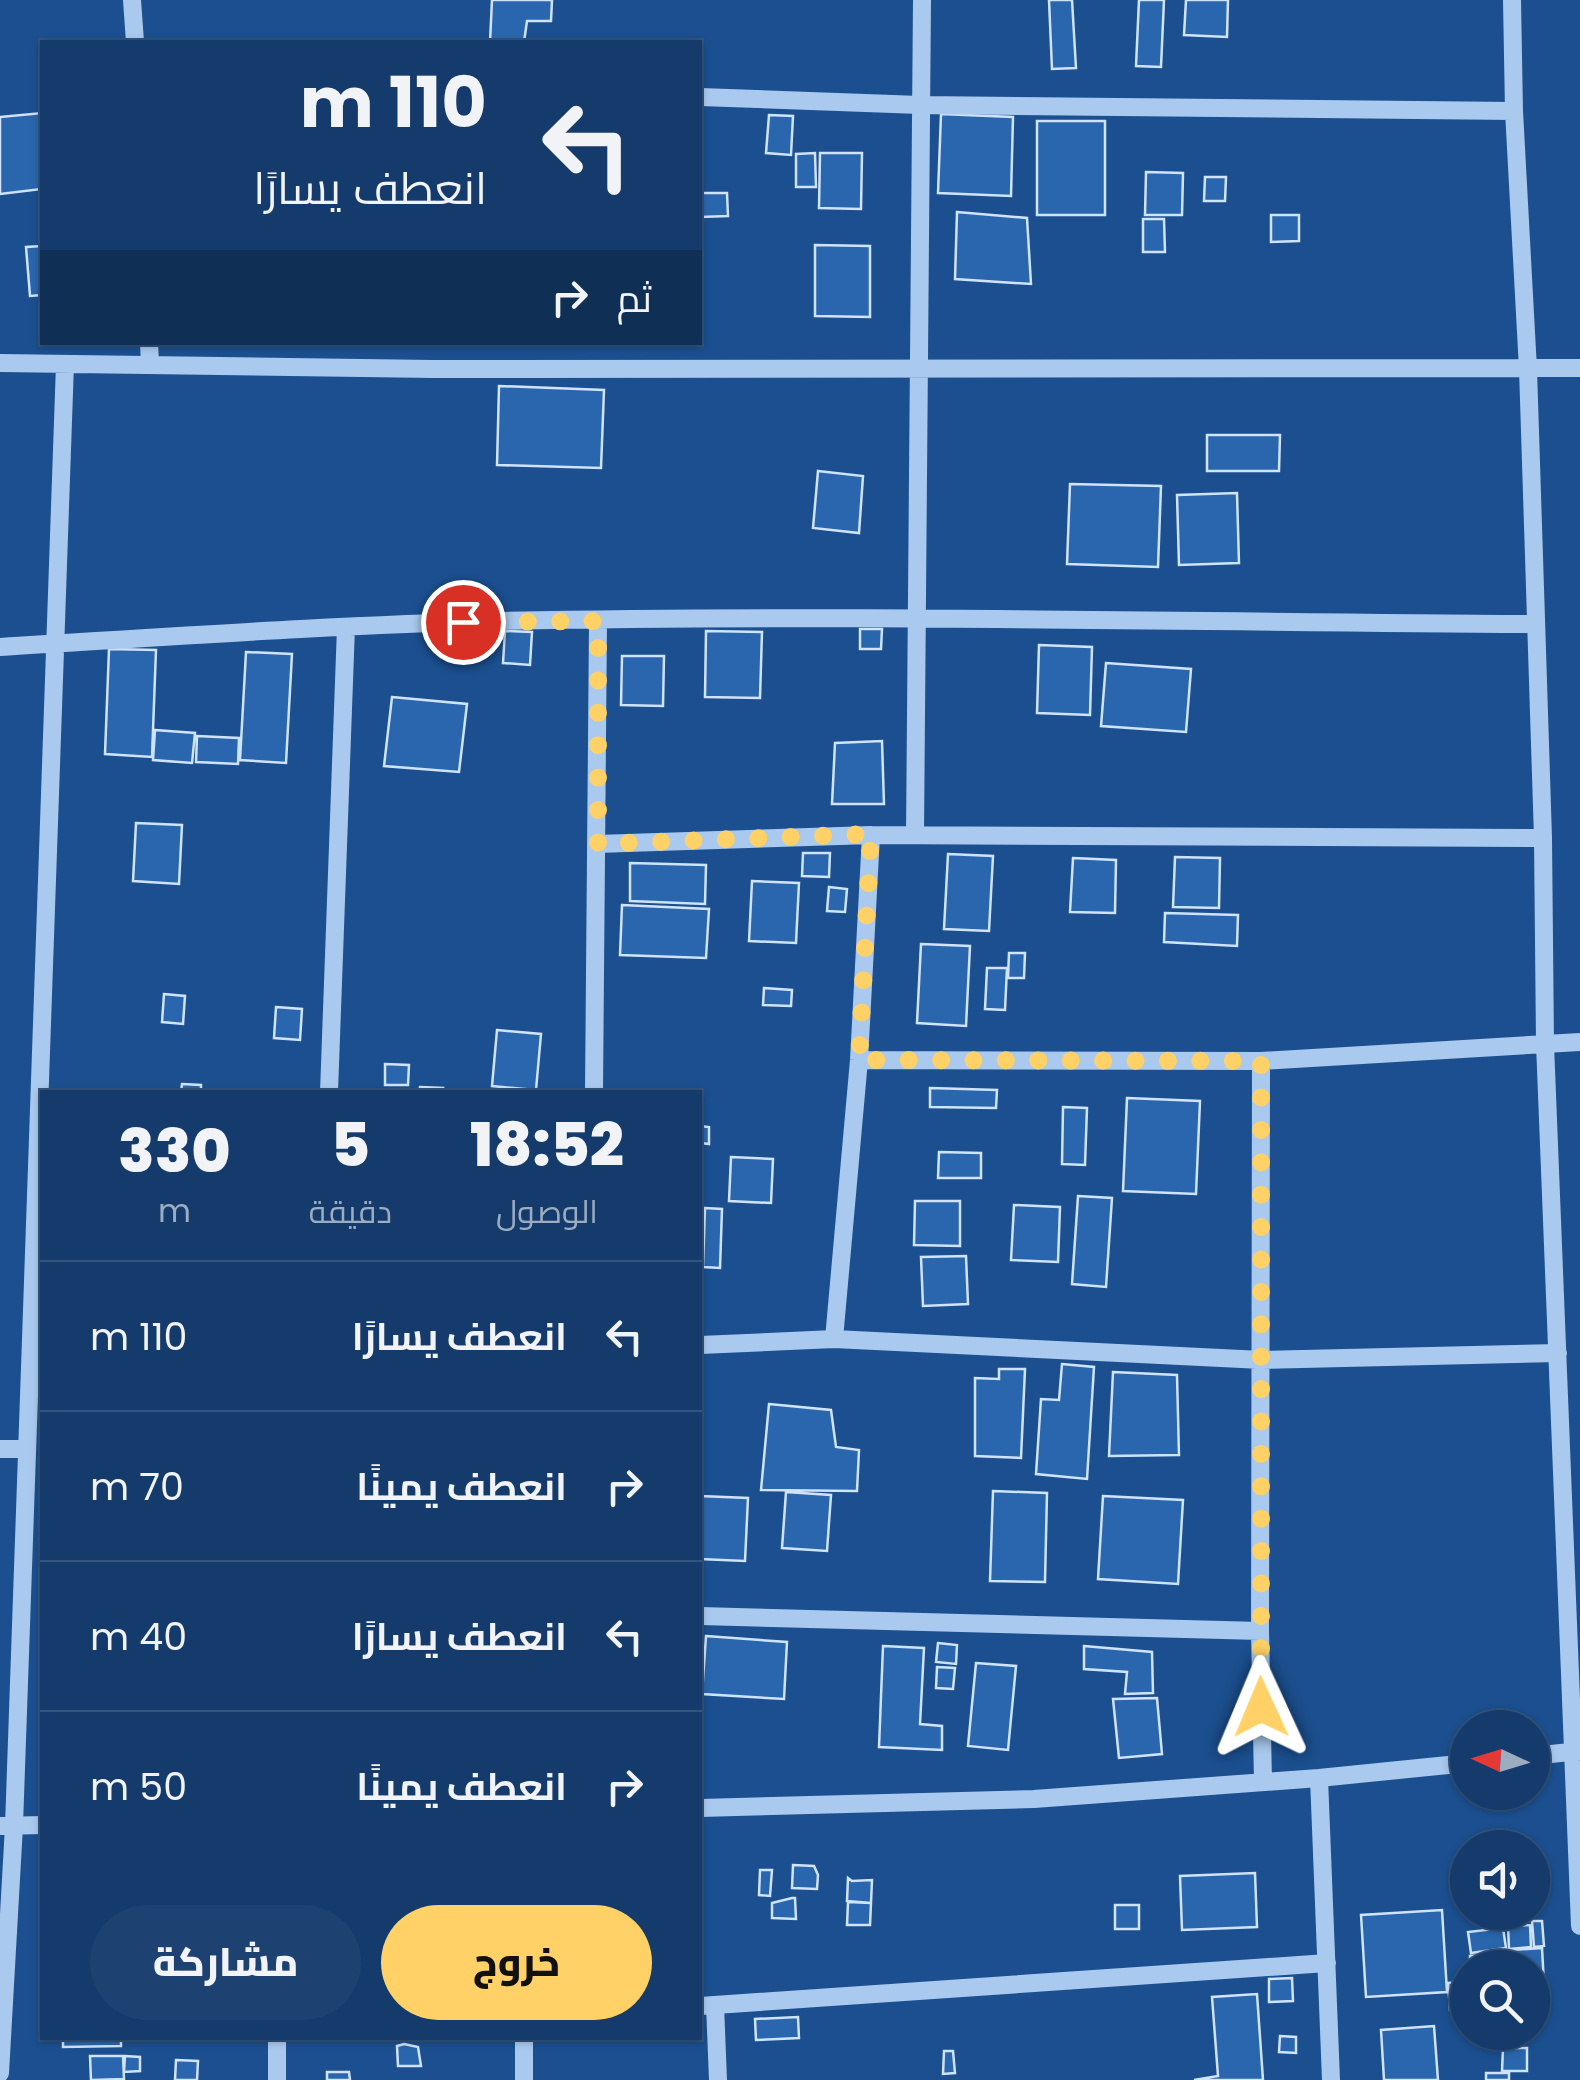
<!DOCTYPE html>
<html lang="ar">
<head>
<meta charset="utf-8">
<style>
  :root { --surface:#143b6b; --page:#1d4271; --text:#f1f3f6; --muted:#9dadc1; --line:#33557e; --accent:#ffd166 }
  body { margin:0; font-family:Poppins,Cairo,sans-serif; background:var(--page); color:var(--text); direction:rtl; height:100vh; display:flex; flex-direction:column; font-size:38px; white-space:nowrap }
  * { box-sizing:border-box; margin:0 }
  p { font-size:32px; color:var(--muted) }
  .icon { flex:none; width:55px; height:55px; fill:none; stroke:currentColor; stroke-width:2; stroke-linecap:round; stroke-linejoin:round }
  .map { position:relative; flex:1; overflow:hidden; direction:ltr }
  .sheet { position:absolute; left:40px; top:1090px; width:662px; height:950px; display:flex; flex-direction:column; background:var(--surface); border-radius:0px; box-shadow:0 2px 8px #0004,0 0 0 2px var(--line); direction:rtl }
  .sheet>* { flex:none }
  .banner { position:absolute; left:40px; top:40px; width:662px; height:305px; border-radius:0px; box-shadow:0 2px 8px #0004,0 0 0 2px var(--line); direction:rtl; background:#143b6b; color:var(--text); overflow:hidden }
  .needle { width:65px; rotate:274deg }
  .buttons { position:absolute; left:1450px; top:1710px; display:grid; gap:20px }
  .buttons a { display:grid; place-items:center; width:100px; height:100px; border-radius:50%; background:var(--surface); box-shadow:0 2px 8px #0004,0 0 0 2px var(--line); font-size:50px }
  .pin { position:absolute; display:grid; place-items:center; width:85px; height:85px; color:#fff; margin:-42px; border:5px solid #fff; border-radius:50%; box-shadow:0 2px 10px #0007 }
  .me { position:absolute; width:110px; margin:-55px; rotate:359deg; stroke-linejoin:round; filter:drop-shadow(0 0 8px #0008) }
  .turn { display:flex; align-items:center; gap:35px; height:210px; padding:0 50px; font-size:45px }
  .turn .icon { width:130px; height:130px; stroke-width:2.5 }
  .turn b { display:block; font-size:70px; line-height:85px }
  .then { display:flex; align-items:center; height:95px; padding:0 50px; background:#0003; gap:20px; font-size:38px }
  .eta { display:flex; justify-content:space-evenly; align-items:center; height:170px; text-align:center }
  .eta b { font-size:60px; font-weight:800; line-height:70px }
  .button { display:flex; gap:20px; margin-top:auto; padding:20px 50px }
  .button a { flex:1; height:115px; border-radius:60px; background:var(--accent); color:#111; font-size:40px; font-weight:800; line-height:115px; text-align:center }
  .button a+a { background:var(--page); color:var(--text) }
  ul { padding:0; list-style:none }
  li { display:flex; align-items:center; gap:30px; height:150px; padding:0 50px; border-top:2px solid var(--line) }
  li div { flex:1 }
  li b { display:block; font-size:38px }
  li em { font-style:normal }
  .map>svg:first-child { display:block }
  .building { fill:#2a66ad; stroke:#cfe3fa; stroke-width:2.5 }
  .lines { fill:none; stroke-linecap:round; stroke-linejoin:round }
  .minor { stroke:#a9c9ee; stroke-width:18 }
  .route { stroke:#ffd166; stroke-width:18; stroke-dasharray:0 32.4 }
</style>
</head>
<body>
<div class="map">
<svg width="1580" height="2080" viewBox="0 0 1580 2080">
  <rect width="100%" height="100%" fill="#1b4f8f"/>
  <!-- building -->
  <path class="building" d="M492,0H552L551,21H527L524,42H490Z
    M1049,0H1072L1076,68L1052,69Z
    M1139,0H1164L1161,67L1136,66Z
    M1186,0H1228L1227,37L1184,35Z
    M42,113V189L0,194V117Z
    M941,114L1013,117L1011,196L938,193Z
    M769,115L793,116L791,155L766,153Z
    M1037,121H1105V215H1037Z
    M815,153L816,187H796V154Z
    M820,153H862L861,209L819,208Z
    M1146,172L1183,173L1182,215H1145Z
    M1205,177H1226L1225,201H1204Z
    M700,193H727L728,216L700,217Z
    M957,212L1027,218L1031,284L955,279Z
    M1271,215H1299V241L1271,242Z
    M1143,219H1164L1165,252H1143Z
    M815,245L870,246V317L815,316Z
    M42,246V295L30,296L26,247Z
    M499,386L604,390L601,468L497,465Z
    M1207,435H1280L1279,471H1207Z
    M818,471L863,476L859,533L813,528Z
    M1070,484L1161,486L1158,567L1067,564Z
    M1237,493L1239,563L1179,565L1177,495Z
    M860,629H882L881,649H860Z
    M505,631L532,632L530,665L503,663Z
    M706,631L762,632L760,698L705,697Z
    M1039,645L1092,647L1090,715L1037,713Z
    M109,649L156,650L152,757L105,754Z
    M246,652L292,654L286,763L240,760Z
    M622,656H664L663,706L621,705Z
    M1106,663L1191,669L1186,732L1101,726Z
    M392,697L467,704L459,772L384,766Z
    M155,730L195,733L192,763L153,760Z
    M197,736L239,738L238,764L196,762Z
    M882,741L884,804H832L835,743Z
    M136,823L182,825L179,884L133,881Z
    M803,853H830L829,877L802,876Z
    M948,854L993,856L989,931L944,929Z
    M1175,857L1220,858L1219,908L1173,907Z
    M1073,858L1116,860L1115,913L1070,912Z
    M630,863L706,865L705,904L630,901Z
    M752,881L799,883L796,943L749,941Z
    M829,887L847,889L845,912L827,911Z
    M622,905L709,909L706,958L620,955Z
    M1165,913L1238,915L1237,946L1164,942Z
    M921,944L970,946L966,1026L917,1023Z
    M1009,953H1025L1024,978H1008Z
    M987,968H1007L1005,1010L985,1009Z
    M764,988L792,990L791,1006L763,1005Z
    M164,994L185,996L183,1024L162,1022Z
    M276,1007L302,1009L300,1040L274,1038Z
    M497,1030L541,1034L536,1090L492,1086Z
    M385,1064L409,1065L408,1085H385Z
    M182,1084L201,1085V1092H181Z
    M420,1087L443,1088L442,1092H419Z
    M930,1088L997,1090L996,1108L930,1107Z
    M1127,1098L1200,1101L1196,1194L1123,1191Z
    M1063,1107L1087,1108L1085,1165L1062,1164Z
    M700,1126L709,1127V1144L700,1143Z
    M939,1152L981,1153V1178H938Z
    M731,1157L773,1159L771,1203L729,1201Z
    M1078,1196L1112,1198L1106,1287L1072,1284Z
    M915,1201H960V1246L914,1245Z
    M1014,1205L1060,1207L1058,1262L1011,1260Z
    M705,1208L722,1209L720,1268L703,1267Z
    M966,1256L968,1304L923,1306L921,1257Z
    M1062,1364L1094,1367L1087,1479L1036,1474L1041,1399L1059,1400Z
    M999,1369H1025L1021,1458L975,1456V1378L999,1379Z
    M1113,1372L1177,1375L1179,1455L1109,1456Z
    M769,1404L831,1410L836,1447L859,1450L857,1491L761,1490Z
    M993,1491L1047,1493L1045,1582L990,1581Z
    M786,1492L831,1495L827,1551L782,1548Z
    M700,1496L748,1498L745,1561L700,1559Z
    M1103,1496L1183,1500L1178,1584L1098,1579Z
    M706,1636L787,1642L784,1699L702,1694Z
    M938,1643L957,1645L956,1664L936,1662Z
    M883,1646L924,1648L920,1724L942,1726V1750L879,1747Z
    M1084,1646L1152,1652L1153,1693L1125,1694L1127,1672L1084,1669Z
    M976,1663L1016,1666L1008,1750L968,1746Z
    M937,1667L955,1668L953,1689L936,1688Z
    M1157,1698L1162,1754L1119,1758L1113,1699Z
    M793,1865L814,1866L818,1875L817,1889L792,1888Z
    M760,1870H772L770,1896L759,1895Z
    M1255,1873L1257,1927L1182,1930L1180,1876Z
    M848,1878L852,1881L872,1880L871,1903L847,1901Z
    M792,1898H795L796,1919L772,1918V1903Z
    M848,1902L871,1903L870,1925H847Z
    M1115,1905H1139V1929H1115Z
    M1442,1910L1447,1992L1366,1997L1361,1915Z
    M1532,1921H1542L1544,1946L1534,1947Z
    M1530,1925L1531,1947L1509,1949L1508,1926Z
    M1503,1928L1506,1948L1471,1953L1468,1932Z
    M1542,1948L1545,2002H1532V1968H1498L1497,1951Z
    M1493,1955L1494,1968H1470V1956Z
    M1292,1978L1293,2001L1269,2002V1979Z
    M1460,1982L1462,2009L1450,2010L1448,1983Z
    M1257,1994L1263,2080H1194L1218,2076L1212,1997Z
    M798,2017L799,2038L756,2040L755,2019Z
    M1434,2026L1438,2080H1384L1381,2030Z
    M1483,2032H1506V2038L1483,2040Z
    M1280,2036L1296,2037V2053L1279,2052Z
    M63,2038H121V2046L63,2047Z
    M404,2044L418,2047L421,2066H398L397,2046Z
    M1503,2048H1527V2071H1502Z
    M944,2051H953L955,2073L943,2074Z
    M90,2056H123L124,2079L91,2080Z
    M125,2056L140,2057V2071L124,2072Z
    M176,2060L198,2061L197,2080H175Z
    M327,2072H349L350,2080H327Z
    M1486,2073H1509V2080H1486Z"/>
  <g class="lines">
    <!-- minor -->
    <path class="minor" d="M132,0L135,42
      M1512,0L1514,111L1528,369L1543,838L1545,1044L1580,1926
      M700,97L920,105L1514,111
      M149,342L150,364
      M0,363L433,369L1580,368
      M0,647C167,637 334,625 501,621C845,614 1190,622 1535,624
      M915,835L922,0
      M597,844L871,835L1543,838
      M859,1060L1261,1061L1580,1042
      M1261,1061L1260,1631L1263,1782
      M329,1092L346,627
      M594,1092L598,621
      M834,1339L859,1060L871,835
      M700,1345L834,1339L1262,1360L1558,1353
      M0,1449H25
      M700,1616L1260,1631
      M1532,1756L1580,1751
      M1319,1778L1331,2080
      M700,1808L1034,1799L1319,1778L1468,1763
      M0,1826L42,1825
      M715,2005L718,2080
      M700,2006L1327,1963
      M524,2038V2080
      M0,2073L14,1826L65,364
      M277,2080V2038"/>
  </g>
  <g class="lines">
    <!-- route -->
    <path class="route" d="M463,622L598,621V844L871,834L859,1060L1261,1061V1707"/>
  </g>
</svg>
<div class="buttons">
<a><svg class="needle" viewBox="-14 -14 28 28"><path d="M0-13l5 13h-10z" fill="#e53935"/><path d="M0 13l5-13h-10z" fill="#9dadc1"/></svg></a>
<a><svg class="icon" aria-label="sound" viewBox="0 0 24 24"><path d="M4 9h4l5-4v14l-5-4H4zM17 9q2 3 0 6"/></svg></a>
<a><svg class="icon" aria-label="search" viewBox="0 0 24 24"><circle cx="10" cy="10" r="6"/><path d="M15 15l6 6"/></svg></a>
</div>
<div class="pin" style="left:463px;top:622px;background:#d93025"><svg class="icon" aria-label="arrive" viewBox="0 0 24 24"><path d="M6 21V4h12l-3 4 3 4H6"/></svg></div>
<svg class="me" style="left:1261px;top:1707px" viewBox="-20 -20 40 40"><path d="M0-17L14 15 0 8-14 15z" fill="#ffd166" stroke="#fff" stroke-width="4"/></svg>
<div class="banner">
<div class="turn"><svg class="icon" aria-label="left" viewBox="0 0 24 24"><path d="M17 20v-9H6M10 6l-5 5 5 5"/></svg><div><b>110 m</b>انعطف يسارًا</div></div>
<div class="then">ثم<svg class="icon" aria-label="right" viewBox="0 0 24 24"><path d="M7 20v-9h11M14 6l5 5-5 5"/></svg></div>
</div>
<section class="sheet">
<div class="eta">
<div><b>18:52</b><p>الوصول</p></div>
<div><b>5</b><p>دقيقة</p></div>
<div><b>330</b><p>m</p></div>
</div>
<ul>
<li><svg class="icon" aria-label="left" viewBox="0 0 24 24"><path d="M17 20v-9H6M10 6l-5 5 5 5"/></svg><div><b>انعطف يسارًا</b></div><em>110 m</em></li>
<li><svg class="icon" aria-label="right" viewBox="0 0 24 24"><path d="M7 20v-9h11M14 6l5 5-5 5"/></svg><div><b>انعطف يمينًا</b></div><em>70 m</em></li>
<li><svg class="icon" aria-label="left" viewBox="0 0 24 24"><path d="M17 20v-9H6M10 6l-5 5 5 5"/></svg><div><b>انعطف يسارًا</b></div><em>40 m</em></li>
<li><svg class="icon" aria-label="right" viewBox="0 0 24 24"><path d="M7 20v-9h11M14 6l5 5-5 5"/></svg><div><b>انعطف يمينًا</b></div><em>50 m</em></li>
</ul>
<div class="button"><a>خروج</a><a>مشاركة</a></div>
</section>
</div>
</body>
</html>
